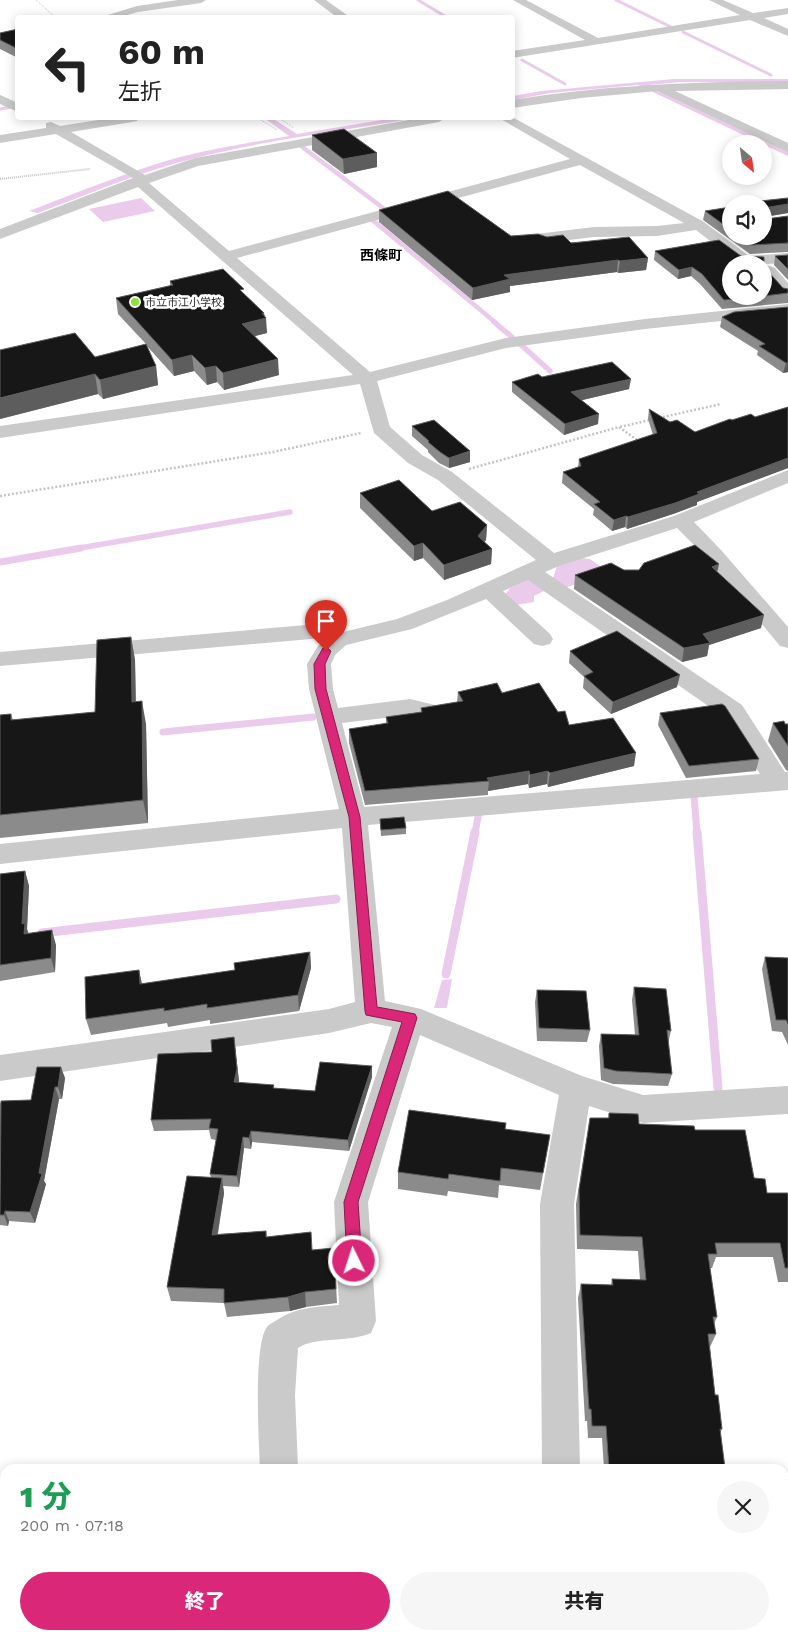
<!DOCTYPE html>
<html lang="ja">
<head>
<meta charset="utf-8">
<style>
  :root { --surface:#fff; --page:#f6f6f6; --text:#222; --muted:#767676; --accent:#db2777 }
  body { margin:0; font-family:"Work Sans","Noto Sans JP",sans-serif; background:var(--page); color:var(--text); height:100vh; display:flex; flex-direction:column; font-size:19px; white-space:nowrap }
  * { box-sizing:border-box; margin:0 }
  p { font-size:16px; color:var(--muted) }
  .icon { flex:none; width:28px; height:28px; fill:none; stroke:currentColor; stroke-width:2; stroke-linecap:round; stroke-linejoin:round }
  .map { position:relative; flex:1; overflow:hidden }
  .panel { position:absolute; left:0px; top:1464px; width:789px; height:176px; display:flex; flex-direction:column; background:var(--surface); border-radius:15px 15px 0 0; box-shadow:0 2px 12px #0003 }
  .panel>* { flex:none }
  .banner { position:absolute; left:15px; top:15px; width:500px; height:105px; border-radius:5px; box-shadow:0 2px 12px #0003; background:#fff; color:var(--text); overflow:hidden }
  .needle { width:32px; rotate:151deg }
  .fabs { position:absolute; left:722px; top:135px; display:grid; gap:10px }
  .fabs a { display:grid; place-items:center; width:50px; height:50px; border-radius:50%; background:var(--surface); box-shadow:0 2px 12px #0003; font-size:25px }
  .pin { position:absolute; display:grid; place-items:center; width:42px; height:42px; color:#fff; margin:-51px -21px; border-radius:50% 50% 50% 0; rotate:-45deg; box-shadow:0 0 5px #0007 }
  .pin .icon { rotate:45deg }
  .me { position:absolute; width:55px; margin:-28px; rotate:356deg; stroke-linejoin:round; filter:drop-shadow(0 0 4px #0008) }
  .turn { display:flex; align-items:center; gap:18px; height:105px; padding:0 20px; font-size:22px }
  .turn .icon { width:65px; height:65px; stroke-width:2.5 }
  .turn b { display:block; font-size:35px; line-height:42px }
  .round { display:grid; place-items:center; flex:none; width:52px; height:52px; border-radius:26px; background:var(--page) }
  .overview { display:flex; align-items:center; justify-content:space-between; height:85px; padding:0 20px }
  h1 { font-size:30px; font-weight:800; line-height:38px; color:#1e9e55 }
  .primary-button { display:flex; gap:10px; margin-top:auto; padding:10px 20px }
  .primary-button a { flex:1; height:58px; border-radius:30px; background:var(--accent); color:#fff; font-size:20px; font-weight:800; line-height:58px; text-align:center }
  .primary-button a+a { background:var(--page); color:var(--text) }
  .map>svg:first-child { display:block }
  .water { fill:#eacbeb }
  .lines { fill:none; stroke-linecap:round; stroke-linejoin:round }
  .stream-far4 { stroke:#eacbeb; stroke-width:3 }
  .stream-far3 { stroke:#eacbeb; stroke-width:4.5 }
  .stream-far2 { stroke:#eacbeb; stroke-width:5.5 }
  .stream-far1 { stroke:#eacbeb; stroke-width:7 }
  .stream { stroke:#eacbeb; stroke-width:9 }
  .path-far2 { stroke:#c4c4c4; stroke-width:1; stroke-dasharray:1 1; stroke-linecap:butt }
  .path-far1 { stroke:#c4c4c4; stroke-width:2; stroke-dasharray:1 1; stroke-linecap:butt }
  .path { stroke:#c4c4c4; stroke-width:2.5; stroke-dasharray:2 2; stroke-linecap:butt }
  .minor { fill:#cacaca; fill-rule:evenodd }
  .wall { fill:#8b8b8b; fill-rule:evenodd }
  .shaded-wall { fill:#5d5d5d }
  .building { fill:#171717; stroke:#5d5d5d }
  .route { fill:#db2777; stroke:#8e194d }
  .poi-dot { fill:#8ce137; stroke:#fff; stroke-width:2 }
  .labels { text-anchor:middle; stroke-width:5; stroke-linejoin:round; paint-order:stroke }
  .far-poi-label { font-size:11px; fill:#303030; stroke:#fff; text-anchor:start }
  .far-quarter-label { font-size:14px; font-weight:bold; fill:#000; stroke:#fff }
</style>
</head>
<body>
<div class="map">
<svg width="788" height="1639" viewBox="0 0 788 1639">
  <rect width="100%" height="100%" fill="#fff"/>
  <!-- water -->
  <path class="water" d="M674,79H788V82H680L649,85L788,151V156L638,85L550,93L513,100V96L541,91Z
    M264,118H272L297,134L394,118H416C341,131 265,140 192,159C139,172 89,194 38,213L29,211C79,192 129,171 180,157C216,148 253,142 289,136Z
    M141,198L155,211L103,222L89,209Z
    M581,558L590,559L608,572L562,589L552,581L557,566Z
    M527,580L536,582L544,591L534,596V602L516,605L505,595L510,588Z
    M452,979L447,1008H434L442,980Z"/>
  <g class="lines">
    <!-- stream-far4 -->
    <path class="stream-far4" d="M418,0L448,18
      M616,0L671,27
      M683,32L771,75
      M522,60L565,84
      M0,109L11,107"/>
    <!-- stream-far3 -->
    <path class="stream-far3" d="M301,146L387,211L383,212
      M370,218L496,323"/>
    <!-- stream-far2 -->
    <path class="stream-far2" d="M494,322L512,337
      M519,343L550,371
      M74,549L290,512"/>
    <!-- stream-far1 -->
    <path class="stream-far1" d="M0,562L81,548
      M163,732L313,717
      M694,796L697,833
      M475,833L479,812"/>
    <!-- stream -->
    <path class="stream" d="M697,832L718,1088
      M42,933L336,899
      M446,974L475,832"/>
    <!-- path-far2 -->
    <path class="path-far2" d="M36,0L56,18
      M258,118L277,130
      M279,118L294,128"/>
    <!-- path-far1 -->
    <path class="path-far1" d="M0,179L90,169"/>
    <!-- path -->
    <path class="path" d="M659,418L721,404
      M620,427L650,420
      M469,469L619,427L640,442
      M0,496L273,452L361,433"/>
    <!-- minor -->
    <path class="minor" d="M178,0H206L201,3L138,12L117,18H98L137,6Z
      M314,0H326L351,18H338Z
      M513,0H526L598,38L740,15L709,0H723L753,13L788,8V14L764,18L788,29V36L750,20L512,58V51L585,40Z
      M788,81V89L675,91L788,143V152L658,91L581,98L512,108V100C604,85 695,82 788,81Z
      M0,95L18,103V112L0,104Z
      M512,117L704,222L749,256L788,253V263L764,264L775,268L788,283V298L782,296L764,275V264H740L696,230L657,236L594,237L528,245L523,243L520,240L523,237L528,235L594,227L657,226L684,223L580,165L237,258L370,372L506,338L645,319L788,304V314L645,329L506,348L377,381L390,427L422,455L452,472L554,553L674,516L788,470V483L694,522L721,550L788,627V648L780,646L707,558L677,528L559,566L545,572L742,705L785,772H788V790L368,825L385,1001L421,1009L582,1076L643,1095L788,1086V1114L643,1123L589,1106L574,1204L580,1469H542L540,1204L559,1095L420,1035L368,1202L376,1321L371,1333C348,1343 316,1336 298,1348L295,1395L298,1469H260C259,1443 253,1345 267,1327C269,1324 274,1322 277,1320C296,1307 316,1307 339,1305L334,1202L392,1027L371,1023L329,1033L0,1081V1055L329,1009L355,1002L342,828L0,864V844L339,809L309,689L307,664L318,646L325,639L323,638L0,666V652L329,623L337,625L343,632L397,619L447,600L536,560L438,480L408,463L374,433L360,384L0,438V426L353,375L138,187L0,239V229L133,178L56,134L0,143V135L46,128V123L51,122L60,126L111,118H138L137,121L132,122L71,132L145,175L195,158L420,118H445L439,122L198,166L149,183L229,251L570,159L499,118ZM528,580L724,717L760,774L364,807L342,723L410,715L426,719L435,717L438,711L435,705L410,699L338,708L333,689L331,664L335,655L346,645L412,629L486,599L534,644L542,646L550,644L553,639L550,634L503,591Z
      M270,1635H312L313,1639H271Z
      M603,1635H652L654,1639H605Z"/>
  </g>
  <!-- wall -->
  <path class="wall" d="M18,29V58L0,49V33Z
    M312,135L377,153V167L344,174L312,150Z
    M788,198V213L764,217L766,219L788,216V252L750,254L703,220L705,211L731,207V236H764V204H742V203Z
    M379,210L511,236L547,237L648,258L646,270L618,273L617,272L510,286V292L472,300L379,222Z
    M719,240L741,256L764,257V267L783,288L788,289V303L722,309L700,284L691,276L678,279L654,260L655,251ZM731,264H764V296H731Z
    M788,255V280L774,265L775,256Z
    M170,281L244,294L264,313L267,333L255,336L279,375L224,390L217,382L207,385L194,371L174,376L146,345L156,366L158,385L103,399L98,394L0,419L95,357L146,344L118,314L116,298L170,286Z
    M788,307V372L783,373L757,355L758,351L720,327L722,317Z
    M542,377L629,389L582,400L598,424L564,435L512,392V382Z
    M788,407V468L697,502V505L673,514L627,529L625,527L612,531L593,515L594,509L562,483L563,472L578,467L579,459L653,435L648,419L649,409L670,422L695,432L732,420L755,417Z
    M412,426L470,462L449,468L439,463L428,452V450L412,436Z
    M360,493L487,525L486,540L484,542L492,549L491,564L444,580L423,558L414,561L360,508Z
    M624,570L718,572L761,628L709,645L707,656L682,662L574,589L575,575Z
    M131,637L135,660L136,702L146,724L148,823L0,838V715L11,714L13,720L95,712Z
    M570,651L677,687L611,714L583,688L584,677L569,663Z
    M458,692L502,693L558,712L569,725L634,766L548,787L547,784L529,788L528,784L488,791V795L365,805L349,743V729L386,724V717L421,712V708L457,702Z
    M660,713L759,759L756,771L686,778L658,725Z
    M773,723L788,724V771L786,770L768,741Z
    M380,819L406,828V834L381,836Z
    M25,871L29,886L27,929L28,933L56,945L55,972L0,981V874Z
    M310,952L311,968L299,1011L210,1024V1020L168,1027L167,1023L91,1035L86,1019L139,970L142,984L235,970Z
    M765,957L788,958V1045L782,1032L772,1031L762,969Z
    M634,987L671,1031L668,1043L672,1074L668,1086L613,1084L601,1080L599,1046L601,1034L635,1035L632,1000Z
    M537,990L590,1030L587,1042L537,1041L535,1002Z
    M235,1049L239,1081L238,1083L274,1085V1088L315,1091L372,1066V1077L349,1151L252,1142L251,1149L244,1148L239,1187L223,1186L224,1193L218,1234L266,1231L267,1237L313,1250L334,1248L337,1303L306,1307L290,1311L227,1317L224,1303L171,1301L167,1287L211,1177L210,1174L216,1140L211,1139L209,1130L154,1131L151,1120L212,1052Z
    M65,1078L62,1099H59L44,1181L46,1184L35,1223L9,1221L8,1226L0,1225V1103L31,1100Z
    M609,1113L639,1124L695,1130L754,1178L767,1193H788V1282H778L773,1257H716L712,1268H710L717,1317L714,1324L716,1334L710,1347L715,1395L722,1429L720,1433L725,1469H604L602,1438H588L587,1421H585L578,1298L581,1284L611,1285L612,1279L640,1280L638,1251L577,1249L576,1204L590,1118H608Z
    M505,1129L550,1135L540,1190L499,1185L498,1198L448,1191L447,1196L398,1189V1172Z
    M740,1635H784L788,1639H740Z"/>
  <!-- shaded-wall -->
  <path class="shaded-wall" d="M377,153V167L344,174L343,159Z
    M788,204V213L764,217V208Z
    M648,258L646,270L618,273L620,261Z
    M618,260L617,272L510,286V292L472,300L473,288L504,275Z
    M692,267L691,276L678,279L679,270Z
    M262,313H264L265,318H266L267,333L243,339L242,324Z
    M192,355L194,371L174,376L172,360Z
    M278,359L279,375L224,390L223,373Z
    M786,363H788V372L783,373Z
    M156,366L158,385L103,399L100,380Z
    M216,366L217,382L207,385L205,368Z
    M95,374L98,394L0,419V398Z
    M631,379L629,389L570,403L571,392Z
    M599,414L598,424L564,435L565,424Z
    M470,451V462L449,468V458Z
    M788,458V468L697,502V505L673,514L627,529L628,517Z
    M626,516L625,527L612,531L614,520Z
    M487,525L486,540L477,551L478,536Z
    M423,543V558L414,561V546Z
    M492,549L491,564L444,580V565Z
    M719,564L716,578L712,567Z
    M764,615L761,628L709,645L707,656L682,662L684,648L703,634Z
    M131,637L135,660L136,725L132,702Z
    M680,675L677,687L611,714L613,702Z
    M142,701L146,724L148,823L143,800Z
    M636,753L634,766L548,787L550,773Z
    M529,771L528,784L488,791L489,781L487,778Z
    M548,771L547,784L529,788L530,775Z
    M25,871L29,886L27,929L30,938L29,948L22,924Z
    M52,930L56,945L55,972L51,958Z
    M310,952L311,968L299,1011L298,995Z
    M139,970L142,985L140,984Z
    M234,1037L239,1081L235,1094L234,1082Z
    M372,1066V1077L349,1151L348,1140Z
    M61,1067L65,1078L62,1099L58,1087Z
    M55,1087L59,1099L44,1181L46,1184L35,1223L30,1212L39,1173Z
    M251,1131L252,1142L251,1149L249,1138Z
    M243,1137L244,1148L239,1187L237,1176Z
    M222,1178L224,1193L215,1249L212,1235Z
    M5,1211L9,1221L8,1226L4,1215Z
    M305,1292L306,1307L290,1311L288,1297Z"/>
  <!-- building -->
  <path class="building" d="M18,29V49L0,40V33Z
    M344,129L377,153L343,159L312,135Z
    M448,191L511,236L538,234L547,237L563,235L571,243L629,237L648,258L620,261L618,260L504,275L510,279L473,288L379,210Z
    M788,198V204L764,208V217L766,219L788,216V243L751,245L740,236H764V204H743L742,203Z
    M731,207V230L705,211Z
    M719,240L741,256L764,257V267L783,288L788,289V293L764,296V264H731V296H759L724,300L702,274L692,267L679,270L655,251Z
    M788,255V269L775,256Z
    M223,269L244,289L240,290L264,313H262L266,318L242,324L278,359L223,373L216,366L205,368L192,355L172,360L116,298L173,285L170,281Z
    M788,307V363H786L759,346L765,344L722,317L734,312Z
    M75,333L95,357L146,344L156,366L100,380L95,374L0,398V350Z
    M612,362L631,379L571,392L599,414L565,424L512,382L538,374L542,377Z
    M788,407V458L697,492L699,494L675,503L628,517L626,516L614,520L594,504L600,502L563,472L581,466L579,459L657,433L649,409L670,422L677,420L695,432L730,419L732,420L751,414L755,417Z
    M434,420L470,451L449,458L440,452L428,442L429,441L412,426Z
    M399,480L432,511L460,502L487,525L478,536L492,549L444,565L423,543L414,546L360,493Z
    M695,545L719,564L712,567L764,615L703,634L710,643L684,648L575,575L611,563L624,570H639L644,563Z
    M617,631L680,675L613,702L584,676L593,672L570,651Z
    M131,637L132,702L142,701L143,800L0,815V715L11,714V720L95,712L97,640Z
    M497,683L502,693L539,683L558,712L565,711L569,725L613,718L636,753L550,773L548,771L530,775L529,771L487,778L489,781L365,791L349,729L388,723L386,717L422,712L421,708L463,701L458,692Z
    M722,704L725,706L759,759L689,766L660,713Z
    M784,721L785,724H788V746L773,723Z
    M404,817L406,828L381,830L380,819Z
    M25,871L22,924L25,923L24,934L52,930L51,958L0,965V874Z
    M310,952L298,995L207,1008V1004L164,1011V1008L86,1019L85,977L139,970L140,984L235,970L234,963Z
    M765,957L788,958V1024L786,1020H776Z
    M634,987L666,989L671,1031L667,1030L672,1074L616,1071L604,1068L601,1034L639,1035Z
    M537,990L586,991L590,1030L539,1028Z
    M234,1037L237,1069L234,1082L274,1085L273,1088L315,1091L320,1062L372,1066L348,1140L251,1131L249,1138L243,1137L237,1176L210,1174L218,1129L209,1128L211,1119L151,1120L158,1054L212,1052L211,1040Z
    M37,1067H61L58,1087H55L39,1173L42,1174L30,1212L5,1211L4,1215H0L1,1101L31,1100Z
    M409,1110L506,1123L505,1129L550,1135L543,1173L501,1168L500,1181L449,1174L448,1179L398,1172Z
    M609,1113L638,1114L639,1124L694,1126L695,1130H745L754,1178L765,1179L767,1193H788V1268H785L780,1243H715L717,1254H708L717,1317H713L716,1334H708L715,1395H718L722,1429H720L725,1468L657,1465L658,1469H609L606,1426H592L591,1409H589L581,1284L613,1285L612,1279L646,1280L642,1237L580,1235L579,1190L590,1118H609Z
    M187,1176L222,1178L212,1235L266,1231V1237L311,1232L312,1250L334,1248L336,1289L305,1292L288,1297L224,1303V1289L167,1287Z
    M784,1585H788V1639H748L747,1635H784Z"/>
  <!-- route -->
  <path class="route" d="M326,647L331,651L325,664L326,689L360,817L377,1007L410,1013L415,1014L417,1018L358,1202L362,1261L360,1266L354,1269L349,1266L347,1261L344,1202L402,1022L371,1016L366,1015L365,1011L349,817L315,689L314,664L323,648Z"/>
  <!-- markers -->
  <circle class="poi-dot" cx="135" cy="302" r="5"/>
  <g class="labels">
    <!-- far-poi labels -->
    <g class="far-poi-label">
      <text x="145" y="306">市立市江小学校</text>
    </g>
    <!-- far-quarter labels -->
    <g class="far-quarter-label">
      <text x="381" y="260">西條町</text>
    </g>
  </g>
</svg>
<div class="fabs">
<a><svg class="needle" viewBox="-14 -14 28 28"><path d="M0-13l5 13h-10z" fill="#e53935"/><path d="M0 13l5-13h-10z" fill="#767676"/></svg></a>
<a><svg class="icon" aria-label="sound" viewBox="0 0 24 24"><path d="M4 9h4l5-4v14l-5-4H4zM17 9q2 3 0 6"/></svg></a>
<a><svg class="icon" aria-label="search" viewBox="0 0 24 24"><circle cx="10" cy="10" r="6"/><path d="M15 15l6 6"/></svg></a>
</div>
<div class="pin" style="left:326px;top:651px;background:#d93025"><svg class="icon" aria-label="arrive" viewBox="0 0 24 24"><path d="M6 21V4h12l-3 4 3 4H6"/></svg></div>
<svg class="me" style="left:354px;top:1261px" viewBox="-20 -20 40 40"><circle r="17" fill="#db2777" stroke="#fff" stroke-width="3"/><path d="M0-11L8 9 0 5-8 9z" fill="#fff"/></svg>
<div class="banner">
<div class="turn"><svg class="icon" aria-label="left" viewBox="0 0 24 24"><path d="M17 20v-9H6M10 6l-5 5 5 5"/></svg><div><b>60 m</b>左折</div></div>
</div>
<section class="panel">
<div class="overview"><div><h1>1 分</h1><p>200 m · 07:18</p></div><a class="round"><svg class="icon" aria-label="close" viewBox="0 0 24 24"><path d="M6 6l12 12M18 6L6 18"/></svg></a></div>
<div class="primary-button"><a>終了</a><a>共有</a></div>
</section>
</div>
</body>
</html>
